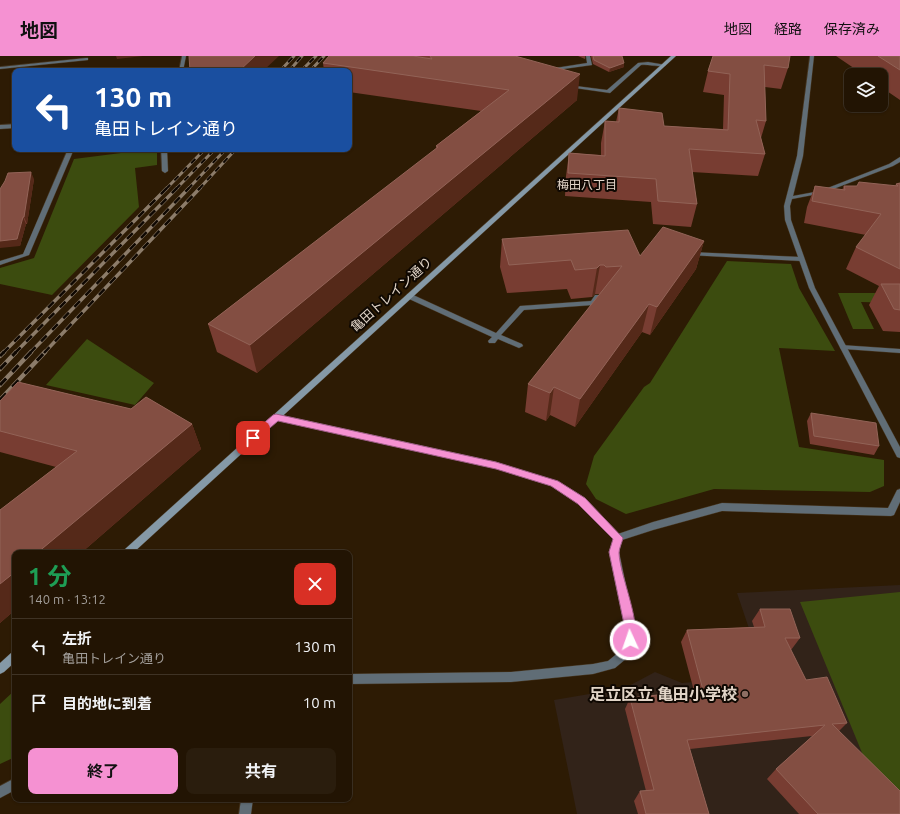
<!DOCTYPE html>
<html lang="ja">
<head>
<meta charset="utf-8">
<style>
  :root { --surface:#221403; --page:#2a1d0d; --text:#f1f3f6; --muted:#a29e9a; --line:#3f3325; --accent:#f591d2 }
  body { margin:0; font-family:Ubuntu,"Noto Sans JP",sans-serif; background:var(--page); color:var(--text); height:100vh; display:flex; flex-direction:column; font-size:15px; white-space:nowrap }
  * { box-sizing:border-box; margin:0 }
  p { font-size:13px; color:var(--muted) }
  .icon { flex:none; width:22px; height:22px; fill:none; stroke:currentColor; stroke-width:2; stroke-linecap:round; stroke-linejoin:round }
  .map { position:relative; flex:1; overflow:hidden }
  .sheet { position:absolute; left:12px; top:494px; width:340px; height:252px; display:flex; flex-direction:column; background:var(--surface); border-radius:8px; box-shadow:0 1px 3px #0004,0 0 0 1px var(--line) }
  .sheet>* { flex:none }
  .hud { position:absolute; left:12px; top:12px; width:340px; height:84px; border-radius:8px; box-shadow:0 1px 3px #0004,0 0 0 1px var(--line); background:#1a4fa0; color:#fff; overflow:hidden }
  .buttons { position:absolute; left:844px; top:12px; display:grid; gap:8px }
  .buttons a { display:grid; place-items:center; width:44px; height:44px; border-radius:8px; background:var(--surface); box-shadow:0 1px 3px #0004,0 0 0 1px var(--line); font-size:20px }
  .pin { position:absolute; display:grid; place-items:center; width:34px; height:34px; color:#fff; margin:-17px; border-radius:8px; box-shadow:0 2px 6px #0006 }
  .me { position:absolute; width:44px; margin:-22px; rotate:357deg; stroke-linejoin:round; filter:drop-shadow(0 0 3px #0008) }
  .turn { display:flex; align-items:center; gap:14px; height:84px; padding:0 16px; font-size:18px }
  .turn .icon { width:52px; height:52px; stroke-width:2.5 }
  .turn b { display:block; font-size:28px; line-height:34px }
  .round { display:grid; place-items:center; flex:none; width:42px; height:42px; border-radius:8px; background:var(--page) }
  .head { display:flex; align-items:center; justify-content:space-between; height:68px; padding:0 16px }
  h1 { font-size:24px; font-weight:700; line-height:30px; color:#1e9e55 }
  .button { display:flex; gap:8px; margin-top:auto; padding:8px 16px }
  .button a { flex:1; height:46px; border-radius:8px; background:var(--accent); color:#111; font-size:16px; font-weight:700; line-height:46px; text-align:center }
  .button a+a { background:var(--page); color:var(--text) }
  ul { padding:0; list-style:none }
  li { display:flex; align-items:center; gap:12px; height:56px; padding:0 16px; border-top:1px solid var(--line) }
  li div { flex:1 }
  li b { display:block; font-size:15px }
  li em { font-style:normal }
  header { display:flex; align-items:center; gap:24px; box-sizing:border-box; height:56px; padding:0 20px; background:var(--accent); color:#111 }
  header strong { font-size:19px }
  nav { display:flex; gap:22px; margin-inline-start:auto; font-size:14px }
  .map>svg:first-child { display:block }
  .education { fill:#322319 }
  .green { fill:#3c4c0f }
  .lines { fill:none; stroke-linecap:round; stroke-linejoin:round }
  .lane-casing { stroke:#46351f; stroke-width:1 }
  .street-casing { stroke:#46351f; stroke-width:1 }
  .secondary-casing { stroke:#46351f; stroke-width:1 }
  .lane { fill:#606d76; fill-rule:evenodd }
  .street { fill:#606d76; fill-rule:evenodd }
  .secondary { fill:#8599a7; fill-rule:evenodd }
  .rail-far2-casing { stroke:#8c7c6a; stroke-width:3 }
  .rail-far1-casing { stroke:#8c7c6a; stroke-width:3.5 }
  .rail-casing { stroke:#8c7c6a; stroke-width:4.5 }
  .rail-far2 { stroke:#0f0802; stroke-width:2; stroke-dasharray:6; stroke-linecap:butt }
  .rail-far1 { stroke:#0f0802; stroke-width:2.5; stroke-dasharray:8; stroke-linecap:butt }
  .rail { stroke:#0f0802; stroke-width:3; stroke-dasharray:9; stroke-linecap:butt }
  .wall { fill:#783d32 }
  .shaded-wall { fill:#552919 }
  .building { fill:#834e42; stroke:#926357 }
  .route { fill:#f591d2; stroke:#9f5e88 }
  .education-dot { fill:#8d6e63; stroke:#0f0802; stroke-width:1.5 }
  .labels { text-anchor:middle; stroke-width:4; stroke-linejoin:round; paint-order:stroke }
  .far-neighbourhood-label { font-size:12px; fill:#e2d5c8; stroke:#0f0802 }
  .street-label { font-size:13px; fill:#e2d5c8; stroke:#0f0802 }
  .near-poi-label { font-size:16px; font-weight:bold; fill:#e2d5c8; stroke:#0f0802; text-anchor:end }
</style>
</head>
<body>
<header>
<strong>地図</strong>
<nav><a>地図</a><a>経路</a><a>保存済み</a></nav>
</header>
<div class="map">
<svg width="900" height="758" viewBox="0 0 900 758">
  <rect width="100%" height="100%" fill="#2d1b04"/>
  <!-- education -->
  <path class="education" d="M900,529V758H577L554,644L625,632L655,616L682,627L765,620L737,537Z"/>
  <!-- green -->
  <path class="green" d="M121,93H157V109L135,112L139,151L52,239L0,228V212L34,202L74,103L121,97Z
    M727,205L791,208L799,232L835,295L779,292L799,391L884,404V430L870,436L714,433L626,458L596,443L586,428L594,400L644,331L650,327Z
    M838,237H900V247L861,246L874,273H853Z
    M87,283L154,327L135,349L46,329Z
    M900,536V738L865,704L800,546Z
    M15,634V701L0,708V648Z"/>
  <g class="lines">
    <defs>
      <path id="lane" d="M586,0H590L592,9L549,15L547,14L549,13L587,7Z
        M86,2H88V4L0,13V11Z
        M648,6L666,9C660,12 649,8 641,9L610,37L568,31L566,30L568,29L607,34L638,7Z
        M161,93H167L168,115L165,117L162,115Z
        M690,196L801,201L804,203L801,205L688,199V197Z
        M407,238H411L496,277L520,250L591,245L595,239H599L600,241L595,249H593L524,254L501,279L522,288L523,290L519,292L498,283L495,287H489L488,285L492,281L407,242Z
        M841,289L900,293V297L844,293H841L840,291Z
        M276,358L496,406L558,426L585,443L622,482L621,485L618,486L615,485L579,447L552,430L496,412L273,363L272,361Z"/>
      <path id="street" d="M182,0H186L183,15H179Z
        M810,0H814L803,100L793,140L820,135L889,108L900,101V106L893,110L823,137L792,143L790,150L791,164L815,232L900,391V402L897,401L896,399L809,232L785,164L784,150L797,100Z
        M15,68V72L0,73V69Z
        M68,93H74L29,199L0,209V205L23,198Z
        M900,433V446L894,459L891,460L722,455L653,474L622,484L619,496L634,568L635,584L627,602L615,612L593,618L511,626L349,628V618L511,616L593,608L608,605L619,596L625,584L624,568L609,496L615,479L653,466L722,447L888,452L897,434Z
        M15,722V734L0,742V730Z
        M241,743H253L251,758H239Z"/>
      <path id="secondary" d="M671,0H676L133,497H122L124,494Z
        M15,595V606L4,616L0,618V607L11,597Z"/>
    </defs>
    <!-- lane casing -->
    <use href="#lane" class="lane-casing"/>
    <!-- street casing -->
    <use href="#street" class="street-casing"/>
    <!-- secondary casing -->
    <use href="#secondary" class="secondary-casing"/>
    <!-- lane -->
    <use href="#lane" class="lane"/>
    <!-- street -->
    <use href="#street" class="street"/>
    <!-- secondary -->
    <use href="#secondary" class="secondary"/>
    <defs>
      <path id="rail-far2" d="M280,15L294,0
        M289,15L302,0
        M301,15L316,0
        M310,15L324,0
        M166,133L205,93
        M176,133L215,93
        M188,133L226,93
        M199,133L236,93"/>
      <path id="rail-far1" d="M3,297L167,132
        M15,297L177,132
        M30,297L189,132
        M44,297L200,132"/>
      <path id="rail" d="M0,300L4,296
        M0,313L16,296
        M0,329L31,296
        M0,344L45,296"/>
    </defs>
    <!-- rail-far2 casing -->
    <use href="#rail-far2" class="rail-far2-casing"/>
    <!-- rail-far1 casing -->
    <use href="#rail-far1" class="rail-far1-casing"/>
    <!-- rail casing -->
    <use href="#rail" class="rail-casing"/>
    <!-- rail-far2 -->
    <use href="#rail-far2" class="rail-far2"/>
    <!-- rail-far1 -->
    <use href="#rail-far1" class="rail-far1"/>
    <!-- rail -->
    <use href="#rail" class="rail"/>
  </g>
  <!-- wall -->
  <path class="wall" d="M329,0H515L577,44L257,317L217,296L208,268L436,93V90L481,55L349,36V15H324L323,7Z
    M578,0H585V3Z
    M591,0H622L624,11L609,16L593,8Z
    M713,0L788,12L781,33L765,31L766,65L761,82L765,98L758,120L692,116L697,148L691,171L653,168L651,146L565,140L566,120L569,97L601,99V87L605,65L616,66L619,52L664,70L723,73L724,39L703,36L708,15Z
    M836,0H900V44L881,31V19H864Z
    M34,123L27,168H26L20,190L5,125Z
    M900,127V276L883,275L869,249L879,230L846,213L856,191L866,179L804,167L807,151L815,130L842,134L844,130H895L896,128Z
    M502,183L640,200L704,185L696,213L650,279L642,276L575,371L550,359L546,365L525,356L528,328L600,238H595L592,241L571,243L567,233L507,237L500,211Z
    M18,326L131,353L146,341L192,368L201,393L81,497H15V554L0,567V454L56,411L0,396V345Z
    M811,357L879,390L874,399L810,388L807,365Z
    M760,553L800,582L791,594L806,624L847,667L839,675L900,758H799L767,723L776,713L812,680L690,693L709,758H638L634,745L640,735H646L625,653L630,642L694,635L681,586L687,574L754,571L752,565Z"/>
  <!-- shaded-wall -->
  <path class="shaded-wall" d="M116,0H143L117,3Z
    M255,0H279L263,15H239Z
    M624,7V11L609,16L610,12Z
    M580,18L577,44L257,317L250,289Z
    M31,116L34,123L27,168L24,161Z
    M23,161L26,168L20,190L0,192V185Z
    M704,185L696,213L650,279L657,251Z
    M600,209L595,238L592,241L597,212Z
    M649,248L642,276L575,371L580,343Z
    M554,331L550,359L546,365L550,337Z
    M192,368L201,393L81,497H37Z
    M15,516V554L0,567V528Z"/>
  <!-- building -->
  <path class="building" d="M189,0H255L239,15H190Z
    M329,0H413L432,3L430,0H515L580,18L250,289L208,268L438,91L436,90L509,34L323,7Z
    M593,0H622L624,7L610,12L594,4Z
    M713,0H790L788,12L764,9L766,65L756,64L765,98L689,93L697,148L658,145L656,123L568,117L569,97L605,100V65L619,66V52L662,57L664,70L728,74L730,18L708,15Z
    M878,0H900V14Z
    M31,116L24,161H23L17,183L0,185V133L5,125L8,117Z
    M859,126L898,130L896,128L900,127V213L856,191L881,158L812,145L815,130L845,134L844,130H857Z
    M663,171L704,185L657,251L649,248L580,343L554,331L550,337L528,328L622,210L606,211L604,209H600L597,212L575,214L571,204L509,209L502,183L628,174L640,200Z
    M881,228H900V254L894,253Z
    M18,326L131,353L146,341L192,368L37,497H15V516L0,528V454L77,395L0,375V345Z
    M811,357L876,367L879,390L814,380Z
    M760,553H790L800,582H785L806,624L827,621L847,667L832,668L900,735V758H818L776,713L825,669L687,684L709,758H646L640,735L654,734L630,642L703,634L687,574L765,571Z"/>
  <!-- route -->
  <path class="route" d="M276,358L496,406L558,425L585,442L623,482C622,487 619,492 619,497C620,520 642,568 634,588L630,589L626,588L624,584V568L609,496L613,483L578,448L551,430L496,413L278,365L256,384H250L249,382L250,379L273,359Z"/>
  <!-- markers -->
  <circle class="education-dot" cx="745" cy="638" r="4"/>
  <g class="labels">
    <!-- far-neighbourhood labels -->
    <g class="far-neighbourhood-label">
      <text x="587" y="133">梅田八丁目</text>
    </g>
    <!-- street labels -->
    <g class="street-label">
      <text transform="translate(391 238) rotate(-42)" y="5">亀田トレイン通り</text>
    </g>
    <!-- near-poi labels -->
    <g class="near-poi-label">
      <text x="737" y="644">足立区立 亀田小学校</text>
    </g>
  </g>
</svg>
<div class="buttons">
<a><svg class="icon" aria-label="layers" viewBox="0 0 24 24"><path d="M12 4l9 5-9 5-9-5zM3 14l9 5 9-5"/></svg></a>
</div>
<div class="pin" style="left:253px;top:382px;background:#d93025"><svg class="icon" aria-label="arrive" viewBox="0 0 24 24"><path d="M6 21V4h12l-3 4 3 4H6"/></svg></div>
<svg class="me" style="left:630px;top:584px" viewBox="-20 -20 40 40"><circle r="17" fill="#f591d2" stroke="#fff" stroke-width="3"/><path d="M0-11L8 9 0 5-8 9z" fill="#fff"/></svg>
<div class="hud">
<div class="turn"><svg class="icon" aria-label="left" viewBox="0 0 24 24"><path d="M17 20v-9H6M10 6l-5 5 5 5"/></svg><div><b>130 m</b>亀田トレイン通り</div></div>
</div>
<section class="sheet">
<div class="head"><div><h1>1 分</h1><p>140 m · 13:12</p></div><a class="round" style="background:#d93025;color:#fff"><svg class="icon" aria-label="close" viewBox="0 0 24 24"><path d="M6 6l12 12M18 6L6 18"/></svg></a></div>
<ul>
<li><svg class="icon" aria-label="left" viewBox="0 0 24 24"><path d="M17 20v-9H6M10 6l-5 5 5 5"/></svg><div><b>左折</b><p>亀田トレイン通り</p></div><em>130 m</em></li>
<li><svg class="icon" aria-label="arrive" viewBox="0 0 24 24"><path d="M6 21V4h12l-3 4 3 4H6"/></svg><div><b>目的地に到着</b></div><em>10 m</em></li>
</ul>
<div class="button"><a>終了</a><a>共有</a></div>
</section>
</div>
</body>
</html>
